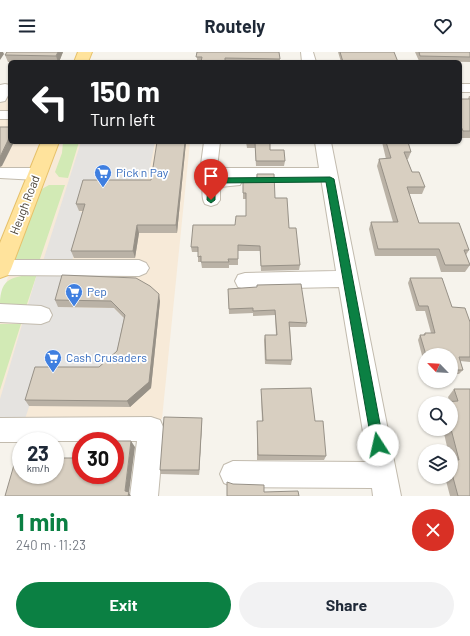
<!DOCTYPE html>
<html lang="en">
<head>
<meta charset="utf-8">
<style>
  :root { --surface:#fff; --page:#f2f2f3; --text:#1f2937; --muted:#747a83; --accent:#0b8043 }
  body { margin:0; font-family:Barlow,sans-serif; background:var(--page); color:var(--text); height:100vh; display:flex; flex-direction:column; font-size:15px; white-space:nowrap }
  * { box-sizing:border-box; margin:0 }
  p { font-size:13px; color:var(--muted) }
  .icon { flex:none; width:22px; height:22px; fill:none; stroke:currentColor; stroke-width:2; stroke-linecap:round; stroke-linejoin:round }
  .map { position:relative; height:444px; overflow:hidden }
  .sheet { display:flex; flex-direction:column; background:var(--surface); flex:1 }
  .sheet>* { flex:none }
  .banner { position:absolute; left:8px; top:8px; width:454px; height:84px; border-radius:6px; box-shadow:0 1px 3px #0004; background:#202124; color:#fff; overflow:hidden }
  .needle { width:26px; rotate:295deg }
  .controls { position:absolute; left:418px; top:296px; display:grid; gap:8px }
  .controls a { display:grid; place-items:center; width:40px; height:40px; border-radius:50%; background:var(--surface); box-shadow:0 1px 3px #0004; font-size:20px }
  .speed { position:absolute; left:12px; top:380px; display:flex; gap:8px; font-size:20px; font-weight:700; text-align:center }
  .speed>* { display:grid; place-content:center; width:52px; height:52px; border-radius:50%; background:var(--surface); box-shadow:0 1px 3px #0004; line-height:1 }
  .speed small { font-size:10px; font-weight:400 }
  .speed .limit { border:6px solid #d22; background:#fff; color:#111 }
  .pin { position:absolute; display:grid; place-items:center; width:34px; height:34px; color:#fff; margin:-41px -17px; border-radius:50% 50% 50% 0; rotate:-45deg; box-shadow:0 0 4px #0007 }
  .pin .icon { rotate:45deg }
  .me { position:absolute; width:44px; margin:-22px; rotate:350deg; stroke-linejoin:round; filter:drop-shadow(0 0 3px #0008) }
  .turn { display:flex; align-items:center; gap:14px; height:84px; padding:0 16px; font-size:18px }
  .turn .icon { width:52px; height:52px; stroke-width:2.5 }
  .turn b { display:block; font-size:28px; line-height:34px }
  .round { display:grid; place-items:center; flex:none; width:42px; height:42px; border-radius:21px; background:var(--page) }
  .headline { display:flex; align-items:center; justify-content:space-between; height:68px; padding:0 16px }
  h1 { font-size:24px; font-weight:700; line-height:30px; color:var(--accent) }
  .button { display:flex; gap:8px; margin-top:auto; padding:8px 16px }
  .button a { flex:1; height:46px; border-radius:24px; background:var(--accent); color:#fff; font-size:16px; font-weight:700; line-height:46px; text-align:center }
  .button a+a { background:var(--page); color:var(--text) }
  header { display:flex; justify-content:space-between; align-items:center; height:52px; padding:0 16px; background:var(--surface); font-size:18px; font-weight:700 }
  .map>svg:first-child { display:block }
  .commercial { fill:#f7ead8 }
  .green { fill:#d2eab5 }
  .parking { fill:#e5e3e0 }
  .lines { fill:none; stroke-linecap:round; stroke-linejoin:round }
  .minor-casing { stroke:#c2bbae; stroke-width:2 }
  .major-casing { stroke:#e6c16a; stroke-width:2 }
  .minor { fill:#fff; fill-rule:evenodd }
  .major { fill:#ffe39c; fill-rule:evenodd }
  .wall { fill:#bab2a6 }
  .shaded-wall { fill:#979187 }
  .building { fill:#d8cfc1; stroke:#979187 }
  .route { fill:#0b8043; stroke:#07532c }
  .labels { text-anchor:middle; stroke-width:3.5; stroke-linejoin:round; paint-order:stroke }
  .shop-label { font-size:12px; fill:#366cbe; stroke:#fff; text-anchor:start }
  .street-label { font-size:12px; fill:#4b4439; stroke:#fff }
</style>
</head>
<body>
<header><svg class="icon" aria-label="menu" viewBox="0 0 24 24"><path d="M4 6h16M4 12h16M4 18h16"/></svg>Routely<svg class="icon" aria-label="heart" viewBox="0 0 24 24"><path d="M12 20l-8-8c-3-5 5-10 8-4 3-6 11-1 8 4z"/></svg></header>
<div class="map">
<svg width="470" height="444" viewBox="0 0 470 444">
  <rect width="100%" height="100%" fill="#f6f3ec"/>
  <!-- commercial -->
  <path class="commercial" d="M0,37H10V90H43L29,124L0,123Z
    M58,90H190L162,367H25L0,369V249L9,222Z"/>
  <!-- green -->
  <path class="green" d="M63,90H79L68,126L59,125L55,120L62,101Z
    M49,133H65L39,210L17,208L15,206L40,138Z
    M37,222L25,258L0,253C0,224 14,225 37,222Z
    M0,272H21L0,338Z"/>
  <!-- parking -->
  <path class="parking" d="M81,90H155L149,121L143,128L79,159L85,162L72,209H43Z
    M37,222H68L58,255L114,256L127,269L120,306L102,321H40L25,367L0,369V347Z"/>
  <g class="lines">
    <defs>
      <path id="minor" d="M301,0H313L316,10H302Z
        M5,32L10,33V40L5,49L0,50V33Z
        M460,32H470V40H460Z
        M0,59H10V67H0Z
        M204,90H220L217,116H319L315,90H331L401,444H373L372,436L233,435L224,431L220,422L224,413L233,409L368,410L339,235L245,237L238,235L235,229L238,223L245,221L336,219L321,126H241L242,129L240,133L220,135V148L217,152L211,154L205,152C201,146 202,132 206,126L203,125L200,120Z
        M0,116H37L43,118L45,122L43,126L37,128L0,126Z
        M0,208H139L146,211L149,216L146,221L139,224L1,223Z
        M0,252L41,254L49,257L52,263L49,269L41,272L0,270Z
        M151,365L160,368L164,377L158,444H130L137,389H21V390H0V366Z"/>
      <path id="major" d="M78,0H92L88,10H74Z
        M41,90H59L11,217L8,223L0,226V191Z"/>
    </defs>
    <!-- minor casing -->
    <use href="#minor" class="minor-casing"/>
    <!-- major casing -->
    <use href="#major" class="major-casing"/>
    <!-- minor -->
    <use href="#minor" class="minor"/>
    <!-- major -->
    <use href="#major" class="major"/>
  </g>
  <!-- wall -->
  <path class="wall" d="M7,0H63L59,10H8L5,3Z
    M197,0L280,7L279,10H197Z
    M338,0H394L398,10H341Z
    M415,0H470V10L419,9Z
    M469,44H470V86H460V47H468Z
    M186,90L177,181H139L135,206H74L71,199L83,159H79L76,152L151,128Z
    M246,90H270V98L285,109L284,114H256L255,96H247Z
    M382,90H408L411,100L408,107H407L412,120L425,135L422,142H409L419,171L469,198L466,203L470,213L465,220H441L436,204H375L369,177L371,170H393L377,114L379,107H386Z
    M257,122L275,146L289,176L300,213L299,218L261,219L260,199H238V213H229V216H202L201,210H198V200H192L191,195L235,173L246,164V147H243V127H256Z
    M410,226L452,255L470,270V310L460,309L463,318L459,322H451V303H425V315L418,288L420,283H423L425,281H431L425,259H416L408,231Z
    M228,237L307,271L306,275H290L292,308L291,313L265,312L264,288L265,283H276L275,263L253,264V261L229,262Z
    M55,248L160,249L151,336L130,355L29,354L25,348L99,315L117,299L124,266L114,256L58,255Z
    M261,337L315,369L326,404L324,408H257V369H262L261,342Z
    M454,337H470V444H450L445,425H451V399H448L443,377H451V351H443L450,350L448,345Z
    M202,366V371L199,423L161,422L160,418Z"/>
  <!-- shaded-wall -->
  <path class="shaded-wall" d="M0,0H3L4,2L0,8Z
    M58,0H63L59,10H58L56,4Z
    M10,84V90H14L2,114L0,115V105Z
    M185,90H186L177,181L176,173Z
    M137,173L139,181L135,206L133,199Z
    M159,242L160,249L151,336L130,355L127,349Z
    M202,366V371L199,423V418Z
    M131,389L135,395L129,441L131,444H128L125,439Z"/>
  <!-- building -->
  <path class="building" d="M7,0H58L56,4L5,3Z
    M197,0H279L280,7L225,6V9L201,10L202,5H196Z
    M340,0H394L398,10H343Z
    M419,0H470V5L420,4Z
    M460,47H470V79H463L460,72Z
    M0,75H10V84L0,105Z
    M157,90H185L176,173H137L133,199H71L85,152H76L83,128H151Z
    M247,90H270V98H284L285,109H256L255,91H247Z
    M386,90H408L411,100H404L412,120H419L425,135H407L419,171H459L469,198H464L470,213H445L439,197H378L371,170H398L379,107L391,106Z
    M257,122H274L275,146H287L289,176H296L300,213L261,214L260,194L238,193V207H228L229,210H201V204L198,205V195H191L193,173H235L236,164H246V141H243V127H257Z
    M62,223L136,226L150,234L159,242L149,330L127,349L25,348L35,315H99L117,299L125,263L111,249L55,248Z
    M410,226H442L452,255L465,256L470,270V305H459L463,318H451V303H426L420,283H425V281H435L428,254H419Z
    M301,232L307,271L289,270L292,308H266L265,283H277L275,258L253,259V256L229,257L228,237L257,235V233Z
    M311,336L315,369H323L326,404L258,403L257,369H263L261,337Z
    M454,337H470V444H458L451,418V408H459L451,377V351H443V350L458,349Z
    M164,365L202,366L199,418H160Z
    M92,389H131L125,439L129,440L128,444H5L16,406H21V423H55V406H81V423H115V389Z
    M227,430L233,432L264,433V440L298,439L299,444H227Z"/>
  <!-- route -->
  <path class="route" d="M330,125L334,127L384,393L382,397L378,399L374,397L372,393L326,130L215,131V148L211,151L207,148L208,130L213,126Z"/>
  <!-- icons -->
  <defs>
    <symbol id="supermarket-pin" viewBox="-11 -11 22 30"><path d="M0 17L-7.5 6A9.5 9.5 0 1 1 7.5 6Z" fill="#3f7fe0" stroke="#fff"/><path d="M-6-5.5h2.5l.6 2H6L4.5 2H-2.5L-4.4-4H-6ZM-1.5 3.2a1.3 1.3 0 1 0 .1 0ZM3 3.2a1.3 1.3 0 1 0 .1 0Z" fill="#fff"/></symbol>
  </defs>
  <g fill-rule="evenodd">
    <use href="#supermarket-pin" x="93" y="111" width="20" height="27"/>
    <use href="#supermarket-pin" x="64" y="230" width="20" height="27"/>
    <use href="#supermarket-pin" x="43" y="296" width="20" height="27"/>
  </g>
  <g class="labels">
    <!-- shop labels -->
    <g class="shop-label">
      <text x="116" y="125">Pick n Pay</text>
      <text x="87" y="244">Pep</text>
      <text x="66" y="310">Cash Crusaders</text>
    </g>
    <!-- street labels -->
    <g class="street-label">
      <text transform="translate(25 153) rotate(-69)" y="4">Heugh Road</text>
    </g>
  </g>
</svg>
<div class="controls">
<a><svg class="needle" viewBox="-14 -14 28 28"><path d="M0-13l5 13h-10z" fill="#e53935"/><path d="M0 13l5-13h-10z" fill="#747a83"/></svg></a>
<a><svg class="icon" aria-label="search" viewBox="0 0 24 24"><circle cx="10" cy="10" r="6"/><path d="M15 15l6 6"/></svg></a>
<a><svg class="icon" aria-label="layers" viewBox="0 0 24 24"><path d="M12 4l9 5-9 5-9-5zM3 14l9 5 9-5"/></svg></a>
</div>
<div class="speed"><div>23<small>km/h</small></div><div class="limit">30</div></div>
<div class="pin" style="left:211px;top:148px;background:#d93025"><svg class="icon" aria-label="arrive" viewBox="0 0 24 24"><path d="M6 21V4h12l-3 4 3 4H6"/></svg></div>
<svg class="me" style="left:378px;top:393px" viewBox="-20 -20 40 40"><circle r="19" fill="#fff"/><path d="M0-13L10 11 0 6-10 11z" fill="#0b8043"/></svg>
<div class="banner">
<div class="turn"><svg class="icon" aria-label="left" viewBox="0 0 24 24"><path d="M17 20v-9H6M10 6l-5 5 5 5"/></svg><div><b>150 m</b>Turn left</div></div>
</div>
</div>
<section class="sheet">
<div class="headline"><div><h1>1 min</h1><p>240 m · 11:23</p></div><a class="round" style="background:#d93025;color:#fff"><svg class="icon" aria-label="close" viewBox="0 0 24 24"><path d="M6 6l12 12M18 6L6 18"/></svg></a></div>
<div class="button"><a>Exit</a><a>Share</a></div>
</section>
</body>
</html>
